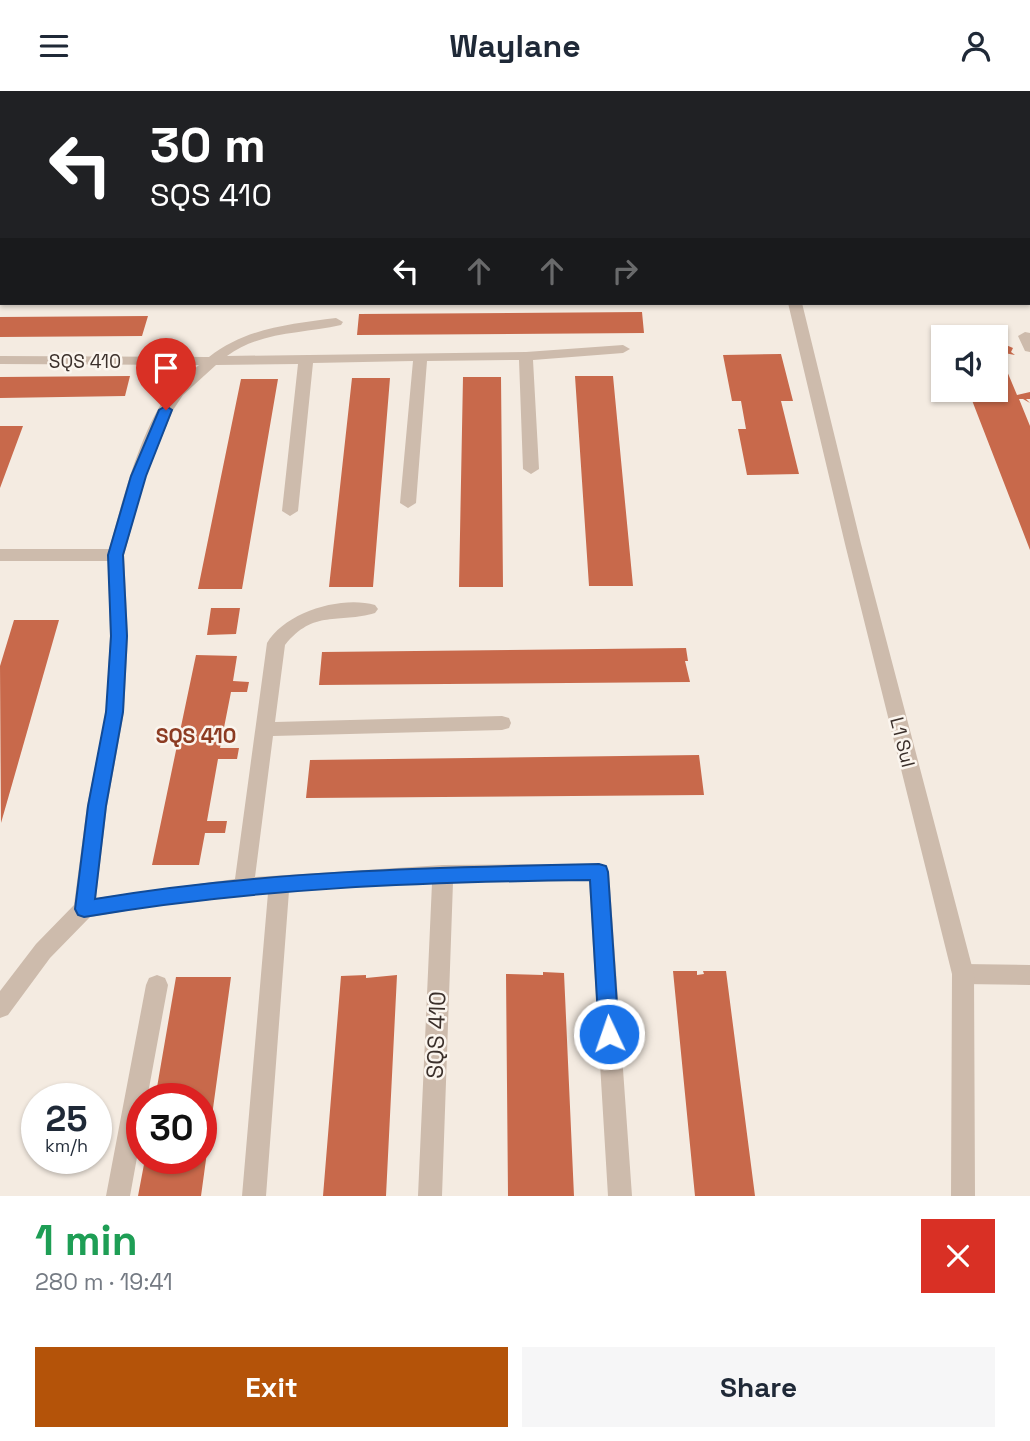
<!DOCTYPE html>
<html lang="en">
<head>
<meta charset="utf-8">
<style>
  :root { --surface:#fff; --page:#f6f6f7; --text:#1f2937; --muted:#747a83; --accent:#b45309 }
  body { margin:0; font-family:"Space Grotesk",sans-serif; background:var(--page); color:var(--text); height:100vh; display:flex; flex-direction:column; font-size:26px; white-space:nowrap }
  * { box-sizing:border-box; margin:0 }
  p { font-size:23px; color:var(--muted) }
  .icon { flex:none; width:38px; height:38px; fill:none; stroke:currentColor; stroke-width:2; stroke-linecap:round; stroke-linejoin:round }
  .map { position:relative; height:1105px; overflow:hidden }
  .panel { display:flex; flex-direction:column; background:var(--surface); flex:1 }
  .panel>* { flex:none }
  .top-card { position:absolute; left:0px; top:0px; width:1031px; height:214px; box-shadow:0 2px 5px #0004; background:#202124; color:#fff; overflow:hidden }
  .tools { position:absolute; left:931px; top:234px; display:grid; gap:14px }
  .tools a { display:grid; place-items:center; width:77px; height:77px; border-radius:0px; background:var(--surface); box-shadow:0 2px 5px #0004; font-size:35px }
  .speed { position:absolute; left:21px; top:992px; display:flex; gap:14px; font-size:35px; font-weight:700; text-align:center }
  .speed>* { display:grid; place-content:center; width:91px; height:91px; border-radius:50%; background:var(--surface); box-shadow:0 2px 5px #0004; line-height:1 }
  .speed small { font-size:18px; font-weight:400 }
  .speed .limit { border:10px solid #d22; background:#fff; color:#111 }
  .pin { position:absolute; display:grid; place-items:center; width:60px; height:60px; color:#fff; margin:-72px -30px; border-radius:50% 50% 50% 0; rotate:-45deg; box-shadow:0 0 7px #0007 }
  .pin .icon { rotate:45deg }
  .me { position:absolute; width:77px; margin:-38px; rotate:357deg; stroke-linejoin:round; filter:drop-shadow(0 0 5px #0008) }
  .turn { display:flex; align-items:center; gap:24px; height:147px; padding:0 35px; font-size:32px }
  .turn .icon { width:91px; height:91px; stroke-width:2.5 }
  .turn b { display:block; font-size:49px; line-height:60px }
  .lanes { display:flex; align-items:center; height:66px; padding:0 35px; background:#0003; justify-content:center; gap:35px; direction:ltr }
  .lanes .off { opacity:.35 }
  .round { display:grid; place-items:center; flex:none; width:74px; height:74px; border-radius:0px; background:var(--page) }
  .summary { display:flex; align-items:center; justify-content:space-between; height:119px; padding:0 35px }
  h1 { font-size:42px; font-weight:600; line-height:52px; color:#1e9e55 }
  .action { display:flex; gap:14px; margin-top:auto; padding:14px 35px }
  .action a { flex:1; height:80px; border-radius:0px; background:var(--accent); color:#fff; font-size:28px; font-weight:600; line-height:80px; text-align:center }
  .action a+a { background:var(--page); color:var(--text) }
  header { display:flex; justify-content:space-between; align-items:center; height:91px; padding:0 35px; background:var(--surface); font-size:32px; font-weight:600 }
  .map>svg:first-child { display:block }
  .building { fill:#c8694b }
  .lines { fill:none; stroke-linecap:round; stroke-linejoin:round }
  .service { fill:#cdbbac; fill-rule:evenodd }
  .minor { fill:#cdbbac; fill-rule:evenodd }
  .tertiary { fill:#cdbbac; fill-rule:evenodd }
  .route { fill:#1a73e8; stroke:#114b97; stroke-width:2 }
  .labels { text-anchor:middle; stroke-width:5; stroke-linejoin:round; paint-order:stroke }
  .street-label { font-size:19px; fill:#3b302b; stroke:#fbf5ee }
  .neighbourhood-label { font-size:21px; font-weight:bold; fill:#8c3b22; stroke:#fbf5ee }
  .near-street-label { font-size:23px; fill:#3b302b; stroke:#fbf5ee }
</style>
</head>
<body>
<header><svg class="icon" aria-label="menu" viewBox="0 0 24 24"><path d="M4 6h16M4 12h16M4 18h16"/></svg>Waylane<svg class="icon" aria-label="person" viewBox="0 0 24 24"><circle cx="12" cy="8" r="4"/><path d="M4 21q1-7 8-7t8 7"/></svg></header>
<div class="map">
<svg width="1030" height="1105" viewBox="0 0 1030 1105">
  <rect width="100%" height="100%" fill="#f4ebe1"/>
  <!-- building -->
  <path class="building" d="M642,221L644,242L357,244L359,223Z
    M148,225L142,245L0,246V226Z
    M945,237H989L993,247H948Z
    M1006,254L1013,257L1011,261L1015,264L999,261L1017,304L1030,301V308H1026L1030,312L1023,308H1019L1030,335V459L968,299H996V257Z
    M781,263L793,310H781L799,383L747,384L738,338H746L741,310H732L723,264Z
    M130,285L125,305L0,307V286Z
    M575,285H613L633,495H589Z
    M463,286H501L503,496H459Z
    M352,287H390L373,496H329Z
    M241,288H278L242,498H198Z
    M0,335H23L0,397Z
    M211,517H240L236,543L207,544Z
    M14,529H59L1,732L0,575Z
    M686,557L688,570H685L690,591L319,594L322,561Z
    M196,564L237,565L233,590L249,591L247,601H231L220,657H239L237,668H218L207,730H227L225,742H205L199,774H152Z
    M699,664L704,704L306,707L310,669Z
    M673,880H697V884L704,883L703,880H726L755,1105H695Z
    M543,881L564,882L574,1105H508L506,883L543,884Z
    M366,884V887L397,884L386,1105H323L341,885Z
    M176,886H231L201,1105H138L145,1068H201V1008H155Z"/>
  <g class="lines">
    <!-- service -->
    <path class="service" d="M157,884L165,887L168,894L147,1008H142V1039L130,1105H106L146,894L149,887Z"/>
    <!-- minor -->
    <path class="minor" d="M148,0H160V2H148Z
      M456,0H473L474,2H458Z
      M514,0H556L513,2Z
      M900,0H912V2H901Z
      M0,14H2V20H0Z
      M336,227L343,231L341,234C302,243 261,240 227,265L526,261L623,254L630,258L623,262L533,269L539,378L531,383L523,378L519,269L427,270L416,412L408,417L400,412L413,270L313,272L298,420L290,425L282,420L298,273L216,274L183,304L173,319L146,385L124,464L128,545L124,621L107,715L96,807L235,788L267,552C285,521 342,504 375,514L378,518L375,522C338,533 314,518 285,554L275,631L502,625L509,627L511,632L509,637L502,639L273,645L255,786L443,774L599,773L606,775L609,781L632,1105H608L589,790L453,791L442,1105H418L432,792L289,800L266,1105H242L268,802L149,816L90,826L50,867L8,924L0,927V900L36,853L74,814L87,715L106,621L110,545L108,470H0V458H109C123,409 139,341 170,300C178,290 190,282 199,274L0,273V265L209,266C246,237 290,233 336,227Z
      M1025,241L1030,242V261L1025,260L1018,245Z
      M963,873L1030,874V894L963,893L955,890L952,883L955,876Z"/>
    <!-- tertiary -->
    <path class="tertiary" d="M731,0H743V2H732Z
      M0,102L2,103V112L0,111Z
      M0,134H2V142H0Z
      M788,212H802L861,453L974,883L975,1105H951L952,883L845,453Z"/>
  </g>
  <!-- route -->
  <path class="route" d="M166,315L172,319L146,385L123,464L127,545L123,621L106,715L95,808C262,780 430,776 599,773L606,775L608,781L619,943L616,949L609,952L602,949L599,943L590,789C421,791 252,797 84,826L78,824L75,818L88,715L106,621L111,545L108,464L131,385L159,319Z"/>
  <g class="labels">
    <!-- street labels -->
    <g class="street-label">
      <text x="85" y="277">SQS 410</text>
      <text transform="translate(903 651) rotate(76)" y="7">L1 Sul</text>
    </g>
    <!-- neighbourhood labels -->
    <g class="neighbourhood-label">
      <text x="196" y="652">SQS 410</text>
    </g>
    <!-- near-street labels -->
    <g class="near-street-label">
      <text transform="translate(436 944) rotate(-88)" y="8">SQS 410</text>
    </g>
  </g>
</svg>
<div class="tools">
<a><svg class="icon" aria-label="sound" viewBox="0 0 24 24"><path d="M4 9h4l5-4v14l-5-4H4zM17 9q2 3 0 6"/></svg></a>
</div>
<div class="speed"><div>25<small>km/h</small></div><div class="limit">30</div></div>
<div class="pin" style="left:166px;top:319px;background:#d93025"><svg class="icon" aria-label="arrive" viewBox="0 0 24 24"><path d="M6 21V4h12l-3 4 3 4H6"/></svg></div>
<svg class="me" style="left:609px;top:943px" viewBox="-20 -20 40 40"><circle r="17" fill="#1a73e8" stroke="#fff" stroke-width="3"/><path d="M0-11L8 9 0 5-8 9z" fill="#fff"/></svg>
<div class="top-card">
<div class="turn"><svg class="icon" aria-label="left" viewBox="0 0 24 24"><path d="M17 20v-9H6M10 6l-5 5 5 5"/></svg><div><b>30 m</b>SQS 410</div></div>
<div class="lanes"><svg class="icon" aria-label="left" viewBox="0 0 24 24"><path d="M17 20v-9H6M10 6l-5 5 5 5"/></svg><svg class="icon off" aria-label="ahead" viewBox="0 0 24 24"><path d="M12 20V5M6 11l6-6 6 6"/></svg><svg class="icon off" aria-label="ahead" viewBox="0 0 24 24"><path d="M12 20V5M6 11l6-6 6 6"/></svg><svg class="icon off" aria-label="right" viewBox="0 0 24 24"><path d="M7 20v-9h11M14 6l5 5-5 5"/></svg></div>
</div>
</div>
<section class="panel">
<div class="summary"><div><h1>1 min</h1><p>280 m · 19:41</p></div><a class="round" style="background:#d93025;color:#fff"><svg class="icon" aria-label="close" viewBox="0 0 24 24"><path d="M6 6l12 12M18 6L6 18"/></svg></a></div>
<div class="action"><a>Exit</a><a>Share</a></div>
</section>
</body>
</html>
